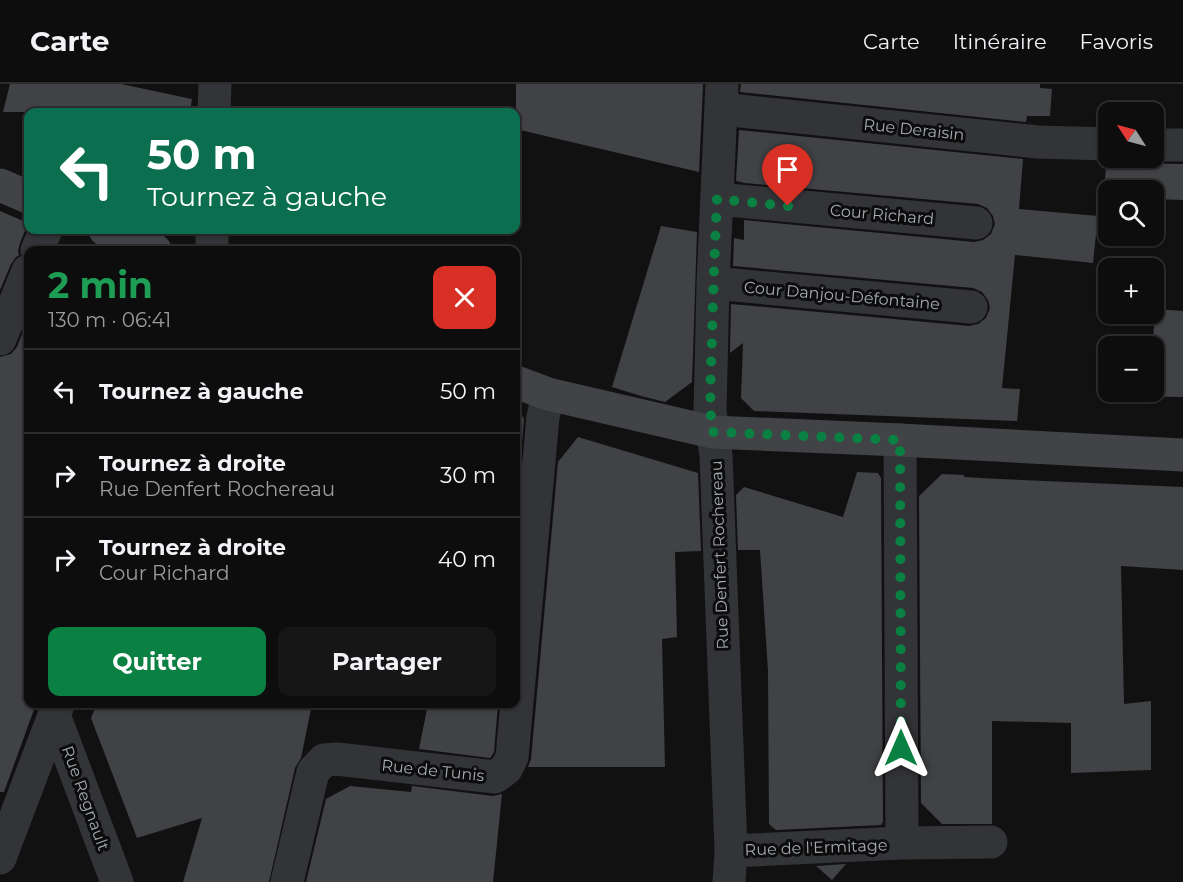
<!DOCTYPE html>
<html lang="fr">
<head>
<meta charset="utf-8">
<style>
  :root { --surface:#0d0d0e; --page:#161617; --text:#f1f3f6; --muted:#9a9c9e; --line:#2d2d2e; --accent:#0b8043 }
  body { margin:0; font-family:Montserrat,sans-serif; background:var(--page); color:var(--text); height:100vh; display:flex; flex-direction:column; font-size:22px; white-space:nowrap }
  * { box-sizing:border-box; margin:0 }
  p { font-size:20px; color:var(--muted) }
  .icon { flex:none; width:33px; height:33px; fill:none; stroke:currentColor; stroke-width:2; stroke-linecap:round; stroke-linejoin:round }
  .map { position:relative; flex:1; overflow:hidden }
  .drawer { position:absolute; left:24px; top:162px; width:496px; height:462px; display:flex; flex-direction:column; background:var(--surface); border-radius:12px; box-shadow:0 2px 4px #0004,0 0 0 2px var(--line) }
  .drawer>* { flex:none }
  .banner { position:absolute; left:24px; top:24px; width:496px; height:126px; border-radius:12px; box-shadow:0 2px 4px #0004,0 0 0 2px var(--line); background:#0b6e4f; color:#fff; overflow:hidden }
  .needle { width:39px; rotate:306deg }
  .tools { position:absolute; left:1098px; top:18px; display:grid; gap:12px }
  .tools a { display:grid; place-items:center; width:66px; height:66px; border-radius:12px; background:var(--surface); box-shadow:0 2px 4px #0004,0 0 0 2px var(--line); font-size:30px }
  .pin { position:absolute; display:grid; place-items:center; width:51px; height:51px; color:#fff; margin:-62px -26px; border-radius:50% 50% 50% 0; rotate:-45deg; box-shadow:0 0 6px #0007 }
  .pin .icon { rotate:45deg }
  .me { position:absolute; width:66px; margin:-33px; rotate:0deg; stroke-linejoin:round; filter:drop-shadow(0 0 4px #0008) }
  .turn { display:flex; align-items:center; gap:21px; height:126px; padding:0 24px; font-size:27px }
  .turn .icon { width:78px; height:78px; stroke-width:2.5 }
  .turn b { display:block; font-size:42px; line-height:51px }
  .round { display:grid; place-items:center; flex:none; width:63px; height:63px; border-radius:12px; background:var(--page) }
  .overview { display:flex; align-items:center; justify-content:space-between; height:102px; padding:0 24px }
  h1 { font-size:36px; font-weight:700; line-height:45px; color:#1e9e55 }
  .button { display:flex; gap:12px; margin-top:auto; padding:12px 24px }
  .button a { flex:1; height:69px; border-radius:12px; background:var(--accent); color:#fff; font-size:24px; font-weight:700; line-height:69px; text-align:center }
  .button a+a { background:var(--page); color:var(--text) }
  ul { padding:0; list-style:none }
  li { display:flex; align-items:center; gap:18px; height:84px; padding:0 24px; border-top:2px solid var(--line) }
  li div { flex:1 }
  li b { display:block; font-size:22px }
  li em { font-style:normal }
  header { display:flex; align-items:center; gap:36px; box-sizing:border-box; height:84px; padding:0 30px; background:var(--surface); border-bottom:2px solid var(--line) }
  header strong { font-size:28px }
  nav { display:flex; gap:33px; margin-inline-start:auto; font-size:21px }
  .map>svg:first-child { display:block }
  .building { fill:#404245 }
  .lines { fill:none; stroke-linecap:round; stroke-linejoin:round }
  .street { stroke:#333437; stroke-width:33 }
  .secondary { stroke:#414347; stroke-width:33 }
  .route { stroke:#0b8043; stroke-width:10; stroke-dasharray:0 18 }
  .labels { text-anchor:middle; stroke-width:6; stroke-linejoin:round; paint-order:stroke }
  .street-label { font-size:16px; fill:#a4aab2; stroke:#0c0c0d }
</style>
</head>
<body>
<header>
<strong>Carte</strong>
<nav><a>Carte</a><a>Itinéraire</a><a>Favoris</a></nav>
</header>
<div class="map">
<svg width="1183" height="798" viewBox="0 0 1183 798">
  <rect width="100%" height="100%" fill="#111112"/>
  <!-- building -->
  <path class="building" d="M10,0H121L192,15L190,28H3Z
    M516,0H703L699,88L516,45Z
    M741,0H1040V4L1052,5L1050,32H1027L1026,38L740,8Z
    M739,46L1023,75L1019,125L1098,132L1093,179L1015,171L1002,304L1020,305L1017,337L754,327L741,314L743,259L730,269L731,220L969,242L978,240L986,234L990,224L988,216L982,208L973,204L733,182L734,154L744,156V136L974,158L983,156L991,150L995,140L993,132L987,124L978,120L745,99L736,97Z
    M1106,79L1183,80V116L1154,115V106H1108V114H1104Z
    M0,127L28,139L20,159L18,167L19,171L16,173L11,180L0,206Z
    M661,142L697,148L692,298L665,318L641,312L612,303Z
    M1155,225L1183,227V313L1131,312V308H1154V262H1136L1137,259H1153Z
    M28,235V620H36L4,708H0V273L11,270L17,263Z
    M516,321L524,335L516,423Z
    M578,353L698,389L701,467L675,468L677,553L662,555L665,683H528L531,675L558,378Z
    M857,388L878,389L881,394L883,738L881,741L776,746L769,740L768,587L760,466H738L736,411L744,403L843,433Z
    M942,390L964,391V393L999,395L1183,403V486L1121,482L1124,620L1151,617V686L1071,689V639L992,637V740H942L921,719L919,412Z
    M97,620H312L301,674L295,684L269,798H183L202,734L137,754L91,634Z
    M428,620H498L494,668L491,673L490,674L419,665Z
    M350,702L411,708L412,702L493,712L502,710L493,798H306L326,715Z
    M846,780L832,796L816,782Z"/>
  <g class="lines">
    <!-- street -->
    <path class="street" d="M722,0L713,199L710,327L716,372L731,767L729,798
      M721,25L1038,58L1108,60
      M214,28L215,0
      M1154,61H1183
      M717,115L976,139
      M37,166L46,146
      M212,166V146
      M713,199L971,223
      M0,255L28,187
      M54,631L117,798
      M902,759L991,758
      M731,767L902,759L900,356
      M0,774L58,621
      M287,798L313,688L324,676L337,675L495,693L506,685L512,673L543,333L548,310"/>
    <!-- secondary -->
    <path class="secondary" d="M0,101L28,113
      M105,146L155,166
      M516,298L548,310L712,348L900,356L1183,371"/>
  </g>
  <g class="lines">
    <!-- route -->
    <path class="route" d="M788,122L717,115C715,162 713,208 712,255C711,286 709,317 712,348L900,356L901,664"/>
  </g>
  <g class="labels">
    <!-- street labels -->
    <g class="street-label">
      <text transform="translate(914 45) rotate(6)" y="6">Rue Deraisin</text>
      <text transform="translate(882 130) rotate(5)" y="6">Cour Richard</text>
      <text transform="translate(842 211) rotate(5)" y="6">Cour Danjou-Défontaine</text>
      <text transform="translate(719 471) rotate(-92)" y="6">Rue Denfert Rochereau</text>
      <text transform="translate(433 686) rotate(6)" y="6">Rue de Tunis</text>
      <text transform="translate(86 714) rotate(70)" y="6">Rue Regnault</text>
      <text transform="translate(816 763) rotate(-2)" y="6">Rue de l'Ermitage</text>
    </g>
  </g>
</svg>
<div class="tools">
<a><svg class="needle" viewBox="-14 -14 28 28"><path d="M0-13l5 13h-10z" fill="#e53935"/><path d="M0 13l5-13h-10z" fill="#9a9c9e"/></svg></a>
<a><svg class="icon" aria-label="search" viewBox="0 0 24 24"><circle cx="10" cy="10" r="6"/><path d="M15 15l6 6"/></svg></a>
<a>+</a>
<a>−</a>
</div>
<div class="pin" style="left:788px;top:122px;background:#d93025"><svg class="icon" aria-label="arrive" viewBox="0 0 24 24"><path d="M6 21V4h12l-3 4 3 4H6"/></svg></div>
<svg class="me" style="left:901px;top:664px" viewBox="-20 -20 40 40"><path d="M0-17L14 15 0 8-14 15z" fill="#0b8043" stroke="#fff" stroke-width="4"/></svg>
<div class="banner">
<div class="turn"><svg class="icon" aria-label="left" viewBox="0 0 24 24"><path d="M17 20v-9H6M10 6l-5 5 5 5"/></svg><div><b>50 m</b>Tournez à gauche</div></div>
</div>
<section class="drawer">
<div class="overview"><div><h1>2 min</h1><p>130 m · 06:41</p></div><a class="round" style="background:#d93025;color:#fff"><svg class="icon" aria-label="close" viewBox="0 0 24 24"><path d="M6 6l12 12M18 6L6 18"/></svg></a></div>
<ul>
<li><svg class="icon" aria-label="left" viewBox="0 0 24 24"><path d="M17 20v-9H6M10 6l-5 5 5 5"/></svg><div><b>Tournez à gauche</b></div><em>50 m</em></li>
<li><svg class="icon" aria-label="right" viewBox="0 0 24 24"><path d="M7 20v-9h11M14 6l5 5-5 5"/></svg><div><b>Tournez à droite</b><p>Rue Denfert Rochereau</p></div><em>30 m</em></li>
<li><svg class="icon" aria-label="right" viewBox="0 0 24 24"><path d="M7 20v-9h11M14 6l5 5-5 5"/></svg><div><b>Tournez à droite</b><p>Cour Richard</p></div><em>40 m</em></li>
</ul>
<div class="button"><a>Quitter</a><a>Partager</a></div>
</section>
</div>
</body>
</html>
